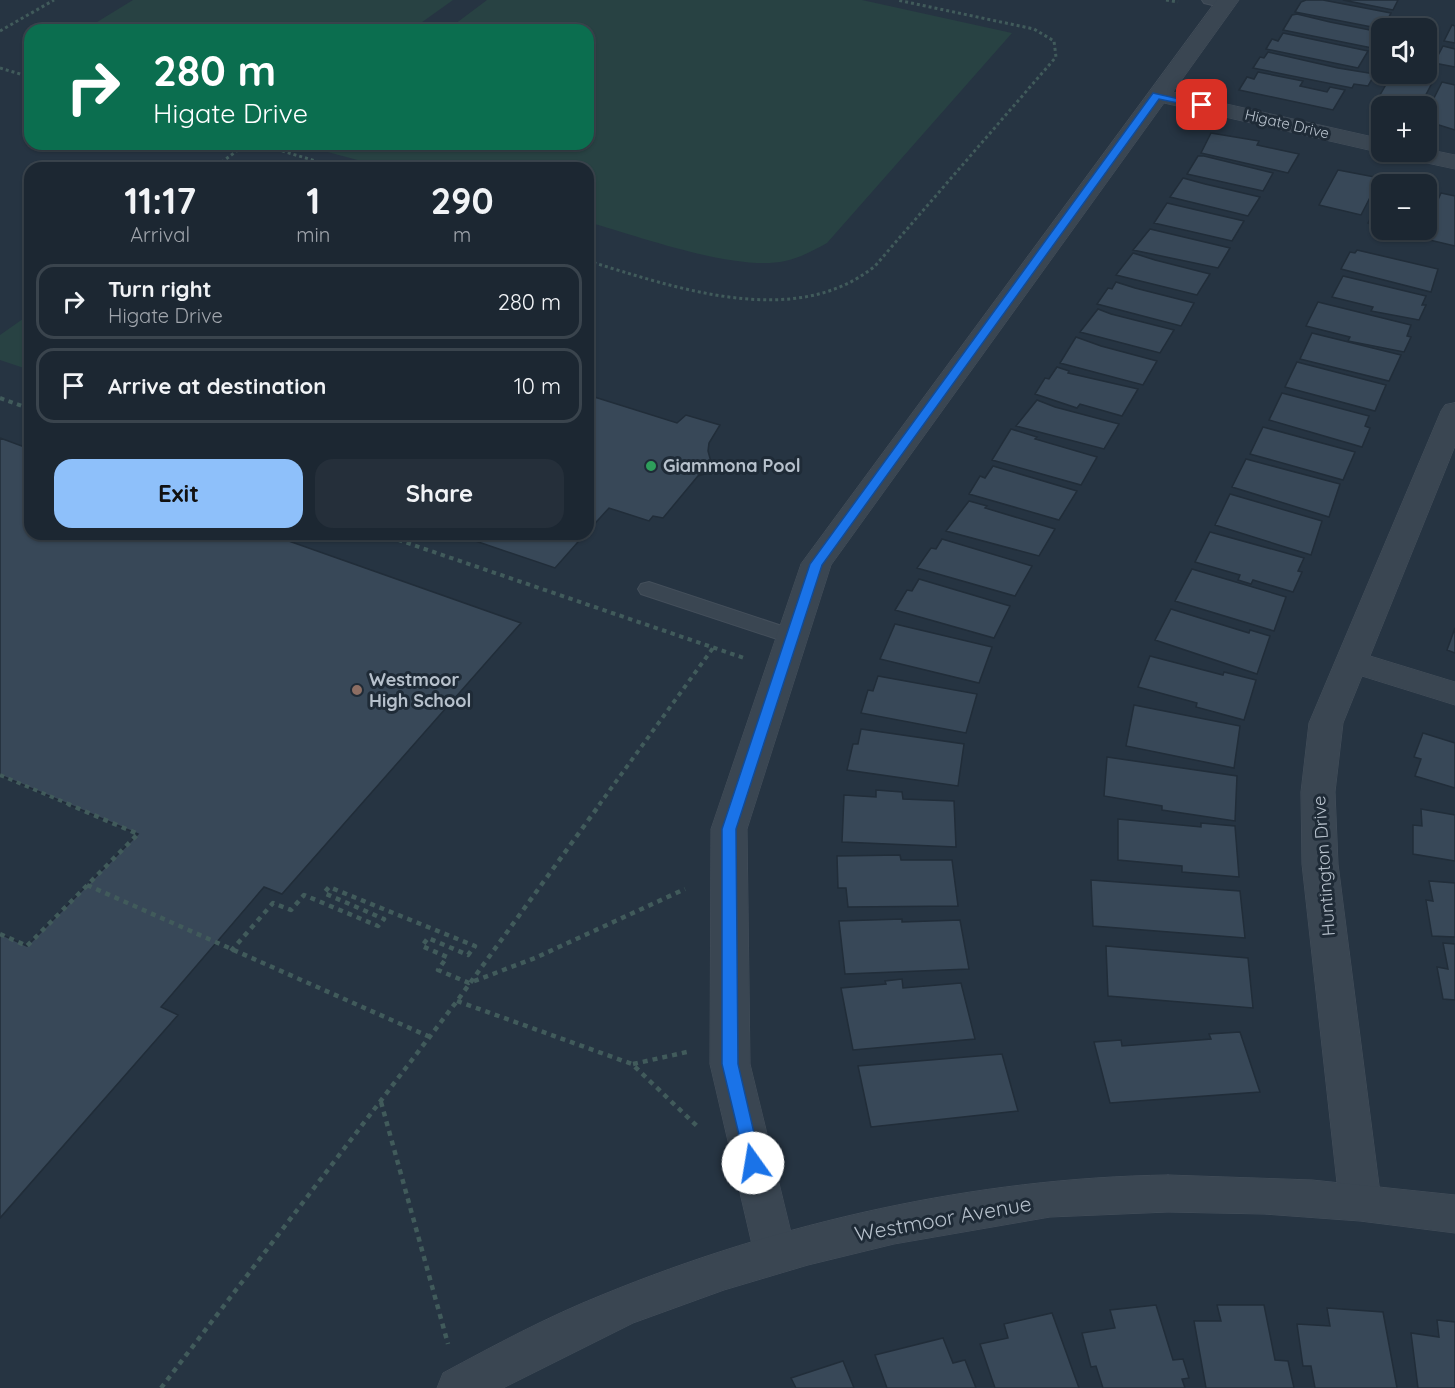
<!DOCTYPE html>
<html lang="en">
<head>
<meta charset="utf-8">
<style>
  :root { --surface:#1c2732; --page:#252f3a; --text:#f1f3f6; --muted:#a0a5ac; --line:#3a444d; --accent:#8ec0fa }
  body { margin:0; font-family:Quicksand,sans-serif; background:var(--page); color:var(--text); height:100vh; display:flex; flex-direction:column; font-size:22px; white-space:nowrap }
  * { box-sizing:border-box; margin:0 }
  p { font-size:20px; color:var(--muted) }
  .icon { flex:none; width:33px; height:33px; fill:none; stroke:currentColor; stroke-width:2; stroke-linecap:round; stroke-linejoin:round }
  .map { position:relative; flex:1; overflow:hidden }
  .details { position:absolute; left:24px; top:162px; width:570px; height:378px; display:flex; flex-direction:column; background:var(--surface); border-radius:18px; box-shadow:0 2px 4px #0004,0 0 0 2px var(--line) }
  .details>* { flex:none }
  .banner { position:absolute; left:24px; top:24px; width:570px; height:126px; border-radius:18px; box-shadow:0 2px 4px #0004,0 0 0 2px var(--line); background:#0b6e4f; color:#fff; overflow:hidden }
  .buttons { position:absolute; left:1371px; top:18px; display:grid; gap:12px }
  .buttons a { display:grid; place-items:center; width:66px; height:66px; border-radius:12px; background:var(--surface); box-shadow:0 2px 4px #0004,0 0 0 2px var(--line); font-size:30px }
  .pin { position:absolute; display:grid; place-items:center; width:51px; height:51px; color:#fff; margin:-26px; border-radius:12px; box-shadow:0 3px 9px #0006 }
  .me { position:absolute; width:66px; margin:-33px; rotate:347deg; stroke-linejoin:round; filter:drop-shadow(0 0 4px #0008) }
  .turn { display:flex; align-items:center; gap:21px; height:126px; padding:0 30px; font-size:27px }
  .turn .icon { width:78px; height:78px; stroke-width:2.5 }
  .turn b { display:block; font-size:42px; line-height:51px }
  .eta { display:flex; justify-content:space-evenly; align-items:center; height:102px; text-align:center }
  .eta b { font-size:36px; font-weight:800; line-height:42px }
  .cta { display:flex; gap:12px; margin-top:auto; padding:12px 30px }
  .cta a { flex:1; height:69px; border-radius:18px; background:var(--accent); color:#111; font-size:24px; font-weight:800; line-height:69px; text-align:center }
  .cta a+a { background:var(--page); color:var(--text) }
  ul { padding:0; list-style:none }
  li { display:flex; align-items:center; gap:18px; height:75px; margin:0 12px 9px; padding:0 18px; border:3px solid var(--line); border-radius:18px }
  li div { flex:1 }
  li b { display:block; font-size:22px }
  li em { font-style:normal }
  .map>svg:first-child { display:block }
  .green { fill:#284243 }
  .building { fill:#384858; stroke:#212d39; stroke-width:1.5 }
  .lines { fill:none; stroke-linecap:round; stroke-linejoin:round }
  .service-casing { stroke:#444f5b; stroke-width:2 }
  .minor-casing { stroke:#444f5b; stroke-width:1 }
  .tertiary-casing { stroke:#444f5b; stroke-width:1 }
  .path-far2 { stroke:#415b5b; stroke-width:3; stroke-dasharray:3 3; stroke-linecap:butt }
  .path-far1 { stroke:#415b5b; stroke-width:4; stroke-dasharray:4.5 4.5; stroke-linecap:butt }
  .path { stroke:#415b5b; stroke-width:4.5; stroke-dasharray:5 5; stroke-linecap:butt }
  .service { fill:#3a4652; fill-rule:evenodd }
  .minor { fill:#3a4652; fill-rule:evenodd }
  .tertiary { fill:#3a4652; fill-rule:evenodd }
  .route { fill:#1a73e8; stroke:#114b97; stroke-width:1.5 }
  .leisure-dot { fill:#2e9e5b; stroke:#1f2b37; stroke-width:2 }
  .education-dot { fill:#8d6e63; stroke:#1f2b37; stroke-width:2 }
  .labels { text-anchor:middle; stroke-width:6; stroke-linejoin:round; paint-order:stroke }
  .far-street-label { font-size:15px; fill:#b7c1cc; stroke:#1f2b37 }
  .poi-label { font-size:18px; font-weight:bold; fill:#b7c1cc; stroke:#1f2b37; text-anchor:start }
  .street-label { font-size:18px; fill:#b7c1cc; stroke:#1f2b37 }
  .near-street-label { font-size:21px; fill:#b7c1cc; stroke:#1f2b37 }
</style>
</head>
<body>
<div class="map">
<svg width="1455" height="1388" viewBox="0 0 1455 1388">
  <rect width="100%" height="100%" fill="#263442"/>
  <!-- green -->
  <path class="green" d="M133,0H453L411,30H84Z
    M487,0H862L1012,33L827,243C814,250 800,258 785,261C736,272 638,236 588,222V168H387L298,144H588V30H447Z
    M30,314V370L0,360V335Z"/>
  <!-- building -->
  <path class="building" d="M1306,0H1323L1391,13L1382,29L1295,12L1301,2Z
    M1343,0H1398L1393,10Z
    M1297,14L1330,22L1380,32L1372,48L1283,30L1292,15Z
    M1452,25L1455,26V43L1444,41Z
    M1283,33L1368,51L1358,68L1266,49L1272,39L1278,41Z
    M1443,46L1455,49V67L1434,63Z
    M1268,52L1338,68L1375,74L1368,86L1354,84L1352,88L1253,68L1260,57L1264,58Z
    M1258,72L1303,81L1300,86L1327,92L1330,87L1345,90L1333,110L1239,90L1247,77L1254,79Z
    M1392,74L1433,81L1420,106H1391L1376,102Z
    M1442,82L1455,85V130L1426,121V114Z
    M1211,133L1259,141L1257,145L1299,154L1288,173L1201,153Z
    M1198,156H1204L1273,173L1263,191L1187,174Z
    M1338,170L1380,178L1361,215L1319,205Z
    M1183,178L1205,184L1260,197L1248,216L1170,197Z
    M1441,193L1455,196V246L1421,238Z
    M1382,196V227L1368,223Z
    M1167,203L1244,221L1232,241L1154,223Z
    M1150,229L1230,248L1218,268L1133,250Z
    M1357,250L1438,269L1431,292L1341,269L1350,252L1355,253Z
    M1133,253L1155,260L1210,274L1197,295L1116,275Z
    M1343,276L1426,296L1422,305H1426L1419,320L1371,311L1373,307L1332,297Z
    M1116,282L1135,288L1194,303L1181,326L1097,304L1108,288L1112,289Z
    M1318,302L1411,325L1407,336L1411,337L1404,352L1348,341L1350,337L1306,326Z
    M1098,309L1111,314L1174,330L1160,353L1080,332Z
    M1312,333L1401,355L1389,381L1300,359Z
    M1076,337L1101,346L1157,361L1143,385L1060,363Z
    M1297,362L1386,385L1375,411L1285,387Z
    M1057,367L1069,371L1068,373L1138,389L1122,416L1080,404L1077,408L1035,394L1045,378L1049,379Z
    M1282,393L1369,416L1365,426L1370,428L1362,447L1269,420Z
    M588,395L677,423L686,415L720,425L709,443L708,451L711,462L717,470L698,476L663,518L653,516L649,521L609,508L588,531Z
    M1037,400L1055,407L1119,424L1104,449L1016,426Z
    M1263,427L1355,452L1343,480L1250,454Z
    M1011,429L1037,437L1035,439L1097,457L1081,485L992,460Z
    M0,438L30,449V534H269L521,623L282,894L264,887L161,1007L178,1015L0,1218V934L27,946L138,834L0,775Z
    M1246,459L1340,484L1329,517L1232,487Z
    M993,466L1077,491L1059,520L969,494L980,476L985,478Z
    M1230,494L1322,521L1311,555L1215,525Z
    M969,501L987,506L985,508L1055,529L1039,556L946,531Z
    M1210,532L1304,558L1298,571L1302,572L1293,592L1253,580L1251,584L1238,580L1240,575L1195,562Z
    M455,534H585L555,568Z
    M942,539L1032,566L1015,596L917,568L931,548L936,549Z
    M1192,569L1286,597L1274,631L1175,601Z
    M919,579L1010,606L994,638L895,610L907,590L912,591Z
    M1171,609L1249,633L1250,630L1270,636L1257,674L1155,640Z
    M895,624L992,647L979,683L880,659Z
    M1455,628V653L1447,650Z
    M1150,656L1223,675L1224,672L1256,680L1244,720L1196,707L1197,703L1138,687Z
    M878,676L977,694L966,733L861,713L868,690L873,691Z
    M1134,705L1240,726L1234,768L1126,746Z
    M861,729L964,744L958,786L847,770L853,744H858Z
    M1423,733L1455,743V788L1415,776L1421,759L1414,757Z
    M1107,757L1237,776L1235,821L1162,810V806L1104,796Z
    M876,790L902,792L903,799L954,801L956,847L842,842L844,795L876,797Z
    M1421,809L1455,815V861L1413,854V825L1422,826Z
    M1118,819L1201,827V823L1235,826L1239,877L1182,872V866L1118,860Z
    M900,855L901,860H952L958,906L848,907L846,888H838L837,856Z
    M1091,880L1240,891L1245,938L1093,926Z
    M1429,881L1455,883V937L1432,936L1426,900L1433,901Z
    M902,919V922L960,920L969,969L845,974L839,921Z
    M1443,943L1455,944V1000L1443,999L1437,967L1448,969Z
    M1106,946L1248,958L1253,1008L1108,996Z
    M902,979L903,988L961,983L975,1039L853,1050L841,988L886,984L885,981Z
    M1240,1032L1260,1092L1110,1103L1094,1042L1121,1040L1122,1046L1211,1039L1209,1034Z
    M1002,1054L1018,1111L871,1127L858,1066Z
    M1156,1305L1173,1360L1183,1359L1189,1378L1182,1379L1185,1388H1103L1096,1366L1091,1367L1082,1333L1115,1328L1110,1310Z
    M1217,1305H1264L1275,1360L1288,1361L1294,1388H1206L1194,1321H1221Z
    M1327,1308L1383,1312L1397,1388H1315L1311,1366H1303L1297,1324L1330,1326Z
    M1052,1313L1079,1388H995L980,1344L1008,1338L1004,1324Z
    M1437,1320L1455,1322V1388H1418L1411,1333L1439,1337Z
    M943,1338L953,1363L965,1360L976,1388H887L875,1355Z
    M843,1361L854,1388H796L791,1378Z"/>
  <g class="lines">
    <defs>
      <path id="service" d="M1202,0H1226L1232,4L1225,8L1204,3Z
        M649,582L800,632L803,637L800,642L792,644L641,594L638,589L641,584Z"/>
      <path id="minor" d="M1217,0H1239L1173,92L1382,139V152H1388L1382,153L1164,103L831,565L747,829L750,1064L796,1253L790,1267L775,1272L760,1267L754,1253L710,1064L711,829L801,564Z
        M1426,149L1455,155V169L1399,157L1395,152H1426Z
        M1455,403V446L1370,656L1455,682V705L1362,676L1343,723L1335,792L1338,864L1381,1201L1375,1214L1360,1219L1345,1214L1339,1201L1302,864L1301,792L1309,723L1441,411L1445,405Z"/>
      <path id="tertiary" d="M1168,1175L1312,1180L1455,1195V1233L1360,1221L1264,1214L1168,1212L1050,1217L894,1244L808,1265L724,1290L633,1323L503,1388H437L443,1373C495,1345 547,1317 602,1295C780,1222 976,1178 1168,1175Z"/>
    </defs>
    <!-- service casing -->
    <use href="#service" class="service-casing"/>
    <!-- minor casing -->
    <use href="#minor" class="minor-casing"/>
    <!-- tertiary casing -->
    <use href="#tertiary" class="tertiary-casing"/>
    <!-- path-far2 -->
    <path class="path-far2" d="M1166,0L1178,2
      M0,31L54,0
      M0,68L30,77
      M259,144L339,168
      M219,168L222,162L246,144
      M588,261C674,287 795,331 875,266L1056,57L1054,41L1034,29L897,0"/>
    <!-- path-far1 -->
    <path class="path-far1" d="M0,398L30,409
      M381,534L744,658
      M0,775L71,805
      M599,805L713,648"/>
    <!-- path -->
    <path class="path" d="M87,885L430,1037
      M0,934L27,946L138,834L68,804
      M231,951L273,903L291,910L304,895L378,926L384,919L324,893L329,887L475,946L468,955L428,938L422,946L447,957L438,970L469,983L535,958L685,889
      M457,1001L632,1064L699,1128
      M633,1064L687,1052
      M381,1102L448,1344
      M161,1388L457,1001L600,804"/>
    <!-- service -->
    <use href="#service" class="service"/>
    <!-- minor -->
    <use href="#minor" class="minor"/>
    <!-- tertiary -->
    <use href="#tertiary" class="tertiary"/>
  </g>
  <!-- route -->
  <path class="route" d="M1153,93L1206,105L1202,108L1159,99L822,565L736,829L738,1064L761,1163L759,1168L753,1171L747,1168L722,1064V829L810,564Z"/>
  <!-- markers -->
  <circle class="leisure-dot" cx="651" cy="466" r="6"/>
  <circle class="education-dot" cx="357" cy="690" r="6"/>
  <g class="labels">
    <!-- far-street labels -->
    <g class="far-street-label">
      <text transform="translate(1287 124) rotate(13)" y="5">Higate Drive</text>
    </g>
    <!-- poi labels -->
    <g class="poi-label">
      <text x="663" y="472">Giammona Pool</text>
      <text x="369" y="686">Westmoor<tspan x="369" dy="21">High School</tspan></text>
    </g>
    <!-- street labels -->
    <g class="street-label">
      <text transform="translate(1324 866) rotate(-94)" y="6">Huntington Drive</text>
    </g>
    <!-- near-street labels -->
    <g class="near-street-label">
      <text transform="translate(943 1219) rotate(-10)" y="7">Westmoor Avenue</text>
    </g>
  </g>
</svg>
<div class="buttons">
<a><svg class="icon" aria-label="sound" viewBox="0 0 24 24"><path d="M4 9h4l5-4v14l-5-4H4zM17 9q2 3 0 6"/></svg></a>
<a>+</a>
<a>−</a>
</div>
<div class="pin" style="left:1202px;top:105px;background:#d93025"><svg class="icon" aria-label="arrive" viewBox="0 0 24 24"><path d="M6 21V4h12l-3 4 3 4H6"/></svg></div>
<svg class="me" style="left:753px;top:1163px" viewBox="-20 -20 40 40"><circle r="19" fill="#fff"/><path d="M0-13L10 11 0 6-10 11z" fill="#1a73e8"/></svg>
<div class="banner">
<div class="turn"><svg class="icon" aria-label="right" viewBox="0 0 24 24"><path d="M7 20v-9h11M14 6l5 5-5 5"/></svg><div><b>280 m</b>Higate Drive</div></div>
</div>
<section class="details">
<div class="eta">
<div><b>11:17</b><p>Arrival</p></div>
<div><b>1</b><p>min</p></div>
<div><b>290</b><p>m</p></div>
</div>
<ul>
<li><svg class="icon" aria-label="right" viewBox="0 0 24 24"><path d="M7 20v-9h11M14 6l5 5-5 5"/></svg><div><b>Turn right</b><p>Higate Drive</p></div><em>280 m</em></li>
<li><svg class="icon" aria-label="arrive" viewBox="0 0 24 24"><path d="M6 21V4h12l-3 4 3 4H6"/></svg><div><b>Arrive at destination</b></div><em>10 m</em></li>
</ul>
<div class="cta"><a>Exit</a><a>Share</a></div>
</section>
</div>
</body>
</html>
